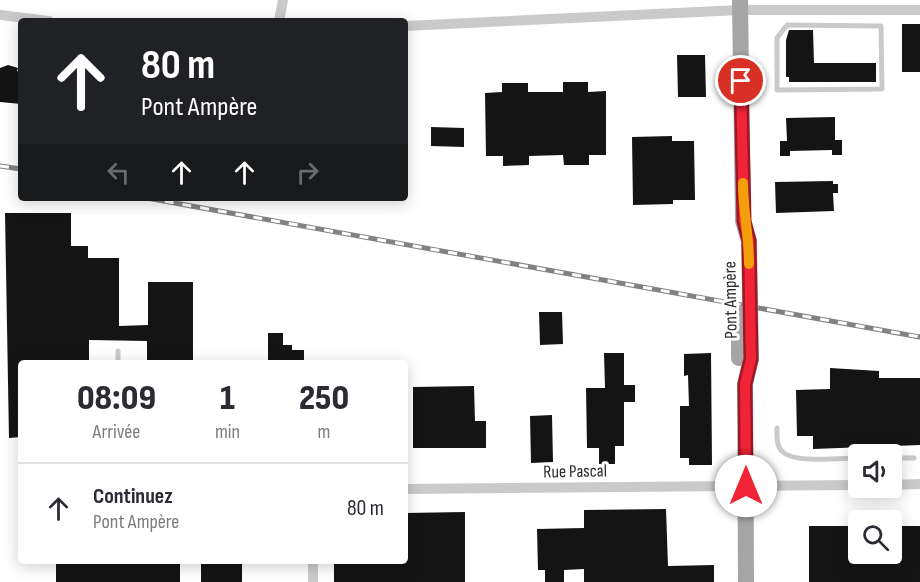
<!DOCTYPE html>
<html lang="fr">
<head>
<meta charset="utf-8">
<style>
  :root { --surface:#fff; --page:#f2f2f3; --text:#2b2b33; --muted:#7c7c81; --line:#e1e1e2 }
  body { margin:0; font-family:"Sofia Sans Condensed",sans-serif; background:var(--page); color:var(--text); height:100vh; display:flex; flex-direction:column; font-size:22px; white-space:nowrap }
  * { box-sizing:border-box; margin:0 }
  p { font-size:20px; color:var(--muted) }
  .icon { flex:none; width:33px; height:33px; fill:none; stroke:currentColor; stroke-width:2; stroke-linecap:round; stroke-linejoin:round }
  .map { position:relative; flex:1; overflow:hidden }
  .details { position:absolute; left:18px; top:360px; width:390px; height:204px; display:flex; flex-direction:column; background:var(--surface); border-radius:6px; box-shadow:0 3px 15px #0003 }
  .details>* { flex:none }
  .top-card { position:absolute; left:18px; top:18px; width:390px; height:183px; border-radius:6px; box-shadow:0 3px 15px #0003; background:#202124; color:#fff; overflow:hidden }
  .tools { position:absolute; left:848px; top:444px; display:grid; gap:12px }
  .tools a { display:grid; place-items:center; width:54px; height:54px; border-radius:6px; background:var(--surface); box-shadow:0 3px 15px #0003; font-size:30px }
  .pin { position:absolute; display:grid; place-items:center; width:51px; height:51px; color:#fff; margin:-26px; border:3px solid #fff; border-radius:50%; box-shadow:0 2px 6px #0007 }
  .me { position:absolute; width:66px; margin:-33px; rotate:0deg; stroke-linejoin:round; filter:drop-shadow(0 0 4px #0008) }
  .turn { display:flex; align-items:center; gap:21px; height:126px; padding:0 24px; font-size:27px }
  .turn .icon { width:78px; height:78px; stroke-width:2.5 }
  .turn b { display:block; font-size:42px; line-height:51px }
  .lanes { display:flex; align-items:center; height:57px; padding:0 24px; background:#0003; justify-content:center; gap:30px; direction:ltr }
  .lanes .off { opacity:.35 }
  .eta { display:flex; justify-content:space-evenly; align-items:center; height:102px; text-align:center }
  .eta b { font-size:36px; font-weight:800; line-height:42px }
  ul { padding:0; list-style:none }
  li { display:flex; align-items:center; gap:18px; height:90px; padding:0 24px; border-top:2px solid var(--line) }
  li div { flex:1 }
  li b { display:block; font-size:22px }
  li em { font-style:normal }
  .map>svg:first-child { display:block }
  .building { fill:#141414 }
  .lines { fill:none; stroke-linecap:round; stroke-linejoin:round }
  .lane { stroke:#cacaca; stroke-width:5 }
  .street { stroke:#cacaca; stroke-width:10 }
  .primary { stroke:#a5a5a5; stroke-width:16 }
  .rail-casing { stroke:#828282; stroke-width:5 }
  .rail { stroke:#fff; stroke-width:3; stroke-dasharray:9; stroke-linecap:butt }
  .primary-bridge { stroke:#a5a5a5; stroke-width:16 }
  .route-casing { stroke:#9d1724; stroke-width:15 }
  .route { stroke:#f12337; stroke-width:10 }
  .slow { stroke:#f59e0b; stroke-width:10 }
  .labels { text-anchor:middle; stroke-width:6; stroke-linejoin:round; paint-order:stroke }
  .street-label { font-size:18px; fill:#2d2d2d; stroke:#fff }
</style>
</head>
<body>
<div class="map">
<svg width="920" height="582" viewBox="0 0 920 582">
  <rect width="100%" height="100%" fill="#fff"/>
  <!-- building -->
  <path class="building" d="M902,24H920V72H902Z
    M789,30H813L814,63H876V82H789V77H786V40Z
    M677,55H705L706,97H678Z
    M8,65L18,68L17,71L21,72V104L0,102V68Z
    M563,82H588V92L606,91V155H589V165H564L563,155L529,156V165L503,166V156H486L485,93L502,92V83H528V92H563Z
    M835,117V140H842V155H832V150L790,151V156H780V141H787L786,118Z
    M431,127L464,128V147L431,146Z
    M672,136V141H694L695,200H673V204L633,205L632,137Z
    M833,181V184H838V193H833L834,211L776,213L775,182Z
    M5,213H71V246H88V258H119V326L148,325V282H193V363H147V341L89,340V363H21V437L9,438Z
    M539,312H562L563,344L540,345Z
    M268,333H283V345H292V350H304V363H268Z
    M604,353H624V385H635V402H624V446H615V464H599V448H587L586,388H605Z
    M711,353L712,465H689V458H680V406H689L688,375L684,376V354Z
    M830,368L879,371V378H920V445L813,449V436H797L796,390L830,389Z
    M474,386L475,421H486V448H413V387Z
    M552,415L553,462L531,463L530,416Z
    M666,509L668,566L714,565V582H584V569L564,570V582H545V570H538L537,529L584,528V510Z
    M465,512V582H334V561H405V513Z
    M809,526H858V554H891V526H920V582H809Z
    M56,561H180V582H56Z
    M201,561H242V582H201Z"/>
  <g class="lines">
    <!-- lane -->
    <path class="lane" d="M787,25L881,26L882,89L777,90V38Z
      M118,351V363
      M777,428C777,436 776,445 782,451C793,464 841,458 858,458
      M891,458H914"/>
    <!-- street -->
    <path class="street" d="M0,15L49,21
      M279,21L283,0
      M405,26L740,10H920
      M891,485L920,484
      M405,489L858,485
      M313,561V582"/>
    <!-- primary -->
    <path class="primary" d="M740,0L743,221L749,241
      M746,582L745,384L751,359"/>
    <defs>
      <path id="rail" d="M0,166L21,169
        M147,198L920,337"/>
    </defs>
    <!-- rail casing -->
    <use href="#rail" class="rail-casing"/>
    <!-- rail -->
    <use href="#rail" class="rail"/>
    <!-- primary-bridge -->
    <path class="primary-bridge" d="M749,241L751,359
      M739,313V358"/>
  </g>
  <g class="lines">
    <defs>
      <path id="route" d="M741,81L744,221L749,241L751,359L745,384L746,486"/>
    </defs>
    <!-- route casing -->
    <use href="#route" class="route-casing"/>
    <!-- route -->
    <use href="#route" class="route"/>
    <!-- slow -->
    <path class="slow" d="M743,183C743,210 749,236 749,264"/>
  </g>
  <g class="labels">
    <!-- street labels -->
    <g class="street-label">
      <text transform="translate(730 300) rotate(-91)" y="6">Pont Ampère</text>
      <text transform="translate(575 471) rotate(-1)" y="6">Rue Pascal</text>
    </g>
  </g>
</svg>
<div class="tools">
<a><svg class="icon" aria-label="sound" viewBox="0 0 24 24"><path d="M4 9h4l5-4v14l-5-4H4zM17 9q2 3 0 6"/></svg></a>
<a><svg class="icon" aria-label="search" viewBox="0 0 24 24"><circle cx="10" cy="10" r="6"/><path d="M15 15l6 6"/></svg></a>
</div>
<div class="pin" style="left:741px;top:81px;background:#d93025"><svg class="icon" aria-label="arrive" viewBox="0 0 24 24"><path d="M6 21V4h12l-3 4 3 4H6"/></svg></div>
<svg class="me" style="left:746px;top:486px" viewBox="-20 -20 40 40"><circle r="19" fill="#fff"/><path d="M0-13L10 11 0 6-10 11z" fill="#f12337"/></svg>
<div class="top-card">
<div class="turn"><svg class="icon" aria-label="ahead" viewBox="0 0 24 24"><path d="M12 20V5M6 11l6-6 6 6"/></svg><div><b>80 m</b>Pont Ampère</div></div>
<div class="lanes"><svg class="icon off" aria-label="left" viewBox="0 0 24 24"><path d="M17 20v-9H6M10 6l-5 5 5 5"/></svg><svg class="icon" aria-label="ahead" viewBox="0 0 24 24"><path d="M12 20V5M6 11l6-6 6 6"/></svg><svg class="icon" aria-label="ahead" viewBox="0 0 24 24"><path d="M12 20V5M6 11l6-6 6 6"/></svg><svg class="icon off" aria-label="right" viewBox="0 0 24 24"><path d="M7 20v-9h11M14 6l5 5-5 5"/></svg></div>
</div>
<section class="details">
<div class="eta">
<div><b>08:09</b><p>Arrivée</p></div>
<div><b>1</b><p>min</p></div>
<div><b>250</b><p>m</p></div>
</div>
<ul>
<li><svg class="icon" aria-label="ahead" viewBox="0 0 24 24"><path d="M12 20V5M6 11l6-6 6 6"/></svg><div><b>Continuez</b><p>Pont Ampère</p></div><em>80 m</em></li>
</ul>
</section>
</div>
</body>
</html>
